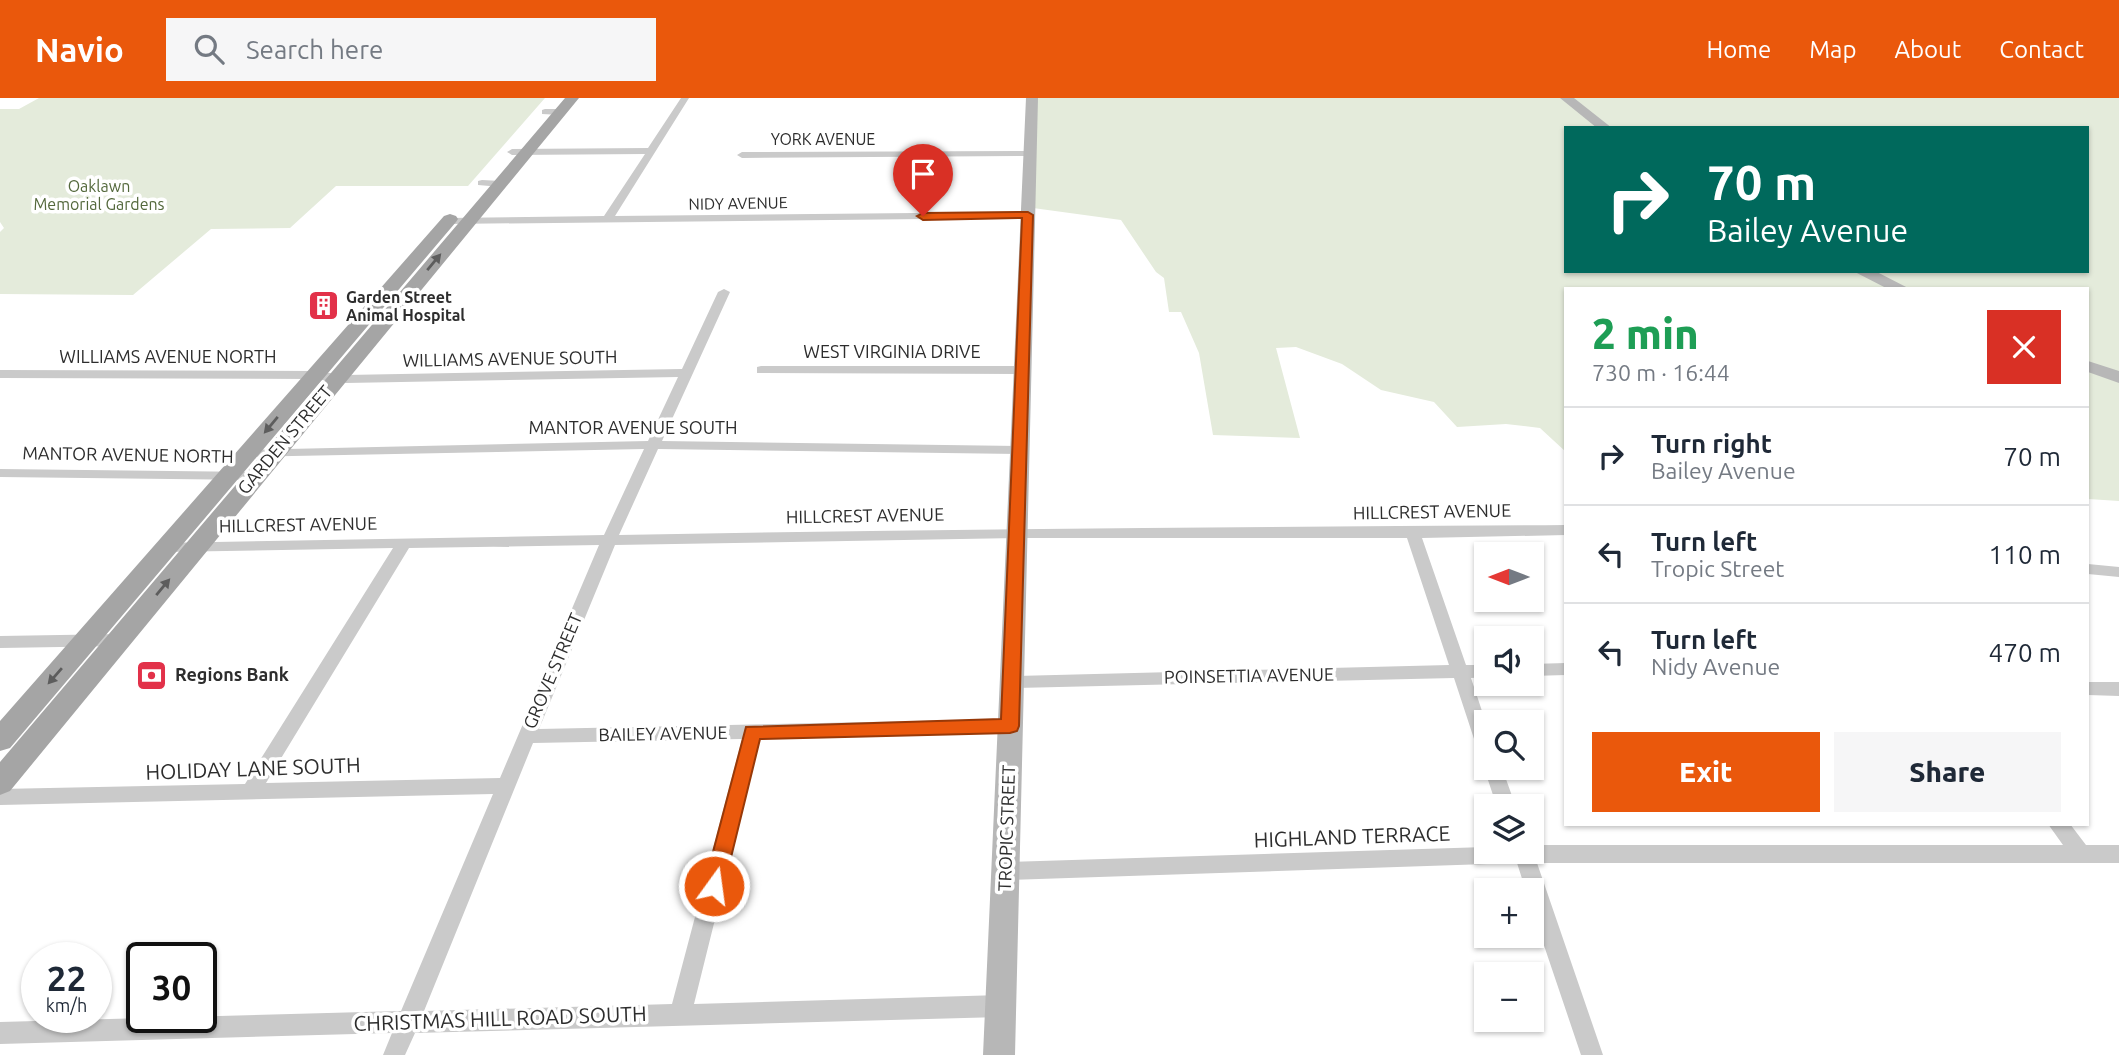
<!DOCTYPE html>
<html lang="en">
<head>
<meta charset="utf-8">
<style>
  :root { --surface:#fff; --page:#f6f6f7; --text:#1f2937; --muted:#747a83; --line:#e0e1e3; --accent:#ea580c }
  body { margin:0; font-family:Ubuntu,sans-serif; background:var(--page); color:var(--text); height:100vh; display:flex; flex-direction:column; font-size:26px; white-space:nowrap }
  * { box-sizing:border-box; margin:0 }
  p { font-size:23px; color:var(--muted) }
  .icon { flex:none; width:38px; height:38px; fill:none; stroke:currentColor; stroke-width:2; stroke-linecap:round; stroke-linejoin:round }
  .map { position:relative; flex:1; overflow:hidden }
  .sheet { position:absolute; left:1564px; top:189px; width:525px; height:539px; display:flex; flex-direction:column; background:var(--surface); border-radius:0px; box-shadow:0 2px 5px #0004 }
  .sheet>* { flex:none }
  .banner { position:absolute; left:1564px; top:28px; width:525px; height:147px; border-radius:0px; box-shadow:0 2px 5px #0004; background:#00695c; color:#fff; overflow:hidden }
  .needle { width:46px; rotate:270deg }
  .tools { position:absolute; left:1474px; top:444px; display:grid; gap:14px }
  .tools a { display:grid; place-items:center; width:70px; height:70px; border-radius:0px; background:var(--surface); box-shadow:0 2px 5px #0004; font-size:35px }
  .speed { position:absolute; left:21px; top:844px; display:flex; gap:14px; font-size:35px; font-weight:700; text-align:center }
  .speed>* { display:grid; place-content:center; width:91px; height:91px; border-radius:50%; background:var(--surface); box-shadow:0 2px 5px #0004; line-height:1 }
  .speed small { font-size:18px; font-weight:400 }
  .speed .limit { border:4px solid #111; border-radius:10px; background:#fff; color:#111 }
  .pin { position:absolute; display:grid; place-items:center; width:60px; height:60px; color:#fff; margin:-72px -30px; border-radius:50% 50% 50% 0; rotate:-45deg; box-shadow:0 0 7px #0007 }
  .pin .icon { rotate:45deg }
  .me { position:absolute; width:77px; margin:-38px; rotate:14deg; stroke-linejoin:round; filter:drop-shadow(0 0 5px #0008) }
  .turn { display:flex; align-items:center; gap:24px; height:147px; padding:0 28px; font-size:32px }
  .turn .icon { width:91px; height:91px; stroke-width:2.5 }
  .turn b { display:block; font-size:49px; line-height:60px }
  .round { display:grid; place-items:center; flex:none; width:74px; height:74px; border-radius:0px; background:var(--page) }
  .head { display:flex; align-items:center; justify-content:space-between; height:119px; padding:0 28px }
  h1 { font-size:42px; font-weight:800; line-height:52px; color:#1e9e55 }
  .action { display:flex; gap:14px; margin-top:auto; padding:14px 28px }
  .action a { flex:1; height:80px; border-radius:0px; background:var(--accent); color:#fff; font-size:28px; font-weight:800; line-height:80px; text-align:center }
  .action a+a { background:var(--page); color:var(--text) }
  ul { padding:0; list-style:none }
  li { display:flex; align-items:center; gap:21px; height:98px; padding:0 28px; border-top:2px solid var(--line) }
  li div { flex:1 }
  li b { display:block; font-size:26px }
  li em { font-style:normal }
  header { display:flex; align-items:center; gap:42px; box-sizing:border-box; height:98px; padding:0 35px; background:var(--accent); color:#fff }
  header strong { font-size:33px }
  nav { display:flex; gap:38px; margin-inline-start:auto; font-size:24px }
  .search { width:490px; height:63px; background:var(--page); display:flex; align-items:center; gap:18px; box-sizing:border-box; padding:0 24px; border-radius:0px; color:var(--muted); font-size:26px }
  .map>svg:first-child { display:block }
  .green { fill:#e4ebdb }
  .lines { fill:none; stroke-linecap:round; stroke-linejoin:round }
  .street { fill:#cacaca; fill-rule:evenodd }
  .secondary { fill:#b7b7b7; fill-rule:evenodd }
  .primary { fill:#a5a5a5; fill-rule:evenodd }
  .oneway { fill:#5d5d5d }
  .route { fill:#ea580c; stroke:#983908; stroke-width:2 }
  .labels { text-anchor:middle; stroke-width:7; stroke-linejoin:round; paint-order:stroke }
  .far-street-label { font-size:16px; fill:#2d2d2d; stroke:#fff }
  .far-park-label { font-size:16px; fill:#53683b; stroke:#fff }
  .far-poi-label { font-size:16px; font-weight:bold; fill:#2d2d2d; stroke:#fff; text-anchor:start }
  .street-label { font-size:18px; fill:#2d2d2d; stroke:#fff }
  .poi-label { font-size:18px; font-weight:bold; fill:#2d2d2d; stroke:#fff; text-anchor:start }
  .near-street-label { font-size:21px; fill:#2d2d2d; stroke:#fff }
</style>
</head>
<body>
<header>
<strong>Navio</strong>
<div class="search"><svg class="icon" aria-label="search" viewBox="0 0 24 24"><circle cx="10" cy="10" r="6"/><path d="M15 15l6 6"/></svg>Search here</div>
<nav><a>Home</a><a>Map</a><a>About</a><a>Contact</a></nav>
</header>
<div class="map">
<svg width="2119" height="957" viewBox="0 0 2119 957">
  <rect width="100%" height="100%" fill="#fff"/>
  <!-- green -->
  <path class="green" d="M39,0H545L468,88H336L290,130L211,131L133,197L0,196V134L4,130L0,124V11H19Z
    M1036,0H1561L1601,30H1566V173H1855L1895,191H1566V354L1540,330L1506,326L1457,329L1434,304L1381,292L1342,266L1296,249L1276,250L1300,340L1213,337L1199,255L1181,214H1169L1164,180L1156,174L1121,122L1033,110Z
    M1570,0H2119V276L2088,264V191H1909L1867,173H2088V30H1610Z
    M2088,271L2119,282V403L2088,401Z"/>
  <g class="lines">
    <!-- street -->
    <path class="street" d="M681,0H689L615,118L1028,114L1033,117L1028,120L448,126L443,123L448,120L604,118L645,56L512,57L507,54L512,51L648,50Z
      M545,11H561L565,14L561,17L542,16V12Z
      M1033,53V57L1030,58L742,60L737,57L742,54Z
      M482,82L501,83L506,86L501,89L478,87V83Z
      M724,191L730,194L662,343L1020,348L1027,352L1020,356L658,351L619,437C935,431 1251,429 1566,427V437L1422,440L1466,567H1486V579L1471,580L1486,625V657L1480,655L1477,650L1454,580L1012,590L1006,589L1003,584L1006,579L1012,578L1449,567L1407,440H1017L615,447L539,631L1010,621L1016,623L1019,628L1016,633L1010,635L760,640L694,906L1001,897L1009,901L1012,908L1009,915L1001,919L415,935L405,957H383L392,935L0,946V924L401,913L493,696L0,707V691L245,686L393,450L165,454L157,449L160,445L604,437L644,351L247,359L242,358L240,355L242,352L648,343L678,279L346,285L314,281L0,280V272L314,273L346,277L682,271L718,194ZM599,447L500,680L266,685L409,450ZM742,641L672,906L424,913L533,645Z
      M761,268H1023L1029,272L1023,276L757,275V269Z
      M0,371L256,374L263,378L256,382L0,379Z
      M2088,466L2119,469V479L2088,476Z
      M120,536L126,538L128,542L126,546L120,548L0,550V538Z
      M1566,565V577L1531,578V566Z
      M2088,584H2119V598L2088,597Z
      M1486,666V670H1502L1516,709H1497L1484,670Z
      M2048,726H2070L2086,747H2119V765H1537L1603,957H1581L1531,809V793H1526L1517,765L1006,782L999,779L996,773L999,767L1006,764L1486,749V754H1531V747H2063Z"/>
    <!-- secondary -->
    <path class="secondary" d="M1026,0H1038L1015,957H983Z
      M1560,0H1574L1612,30H1597Z
      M1853,173H1875L1910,191H1888Z
      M2088,263L2119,273V285L2088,274Z"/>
    <!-- primary -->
    <path class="primary" d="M565,0H579L10,693L0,697V664Z
      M450,116L456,118L458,121L456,124L10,650L0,653V623L444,118Z"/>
  </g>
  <!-- one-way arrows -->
  <defs><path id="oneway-solid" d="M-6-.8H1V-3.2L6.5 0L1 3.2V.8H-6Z" transform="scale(1.75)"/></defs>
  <g class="oneway">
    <use href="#oneway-solid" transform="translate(434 164) rotate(-50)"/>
    <use href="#oneway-solid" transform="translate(271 327) rotate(130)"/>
    <use href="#oneway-solid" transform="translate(163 489) rotate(-50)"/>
    <use href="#oneway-solid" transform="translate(55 578) rotate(131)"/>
  </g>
  <!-- route -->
  <path class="route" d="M1028,114L1033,117L1019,628L1017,633L1010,635L760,641L724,788L721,794L714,797L707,794L704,788L746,629L1001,621L1022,120L923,122L917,118L923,115Z"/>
  <!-- icons -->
  <defs>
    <symbol id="building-square" viewBox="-11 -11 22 22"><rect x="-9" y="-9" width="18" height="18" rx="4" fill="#e23149" stroke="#fff"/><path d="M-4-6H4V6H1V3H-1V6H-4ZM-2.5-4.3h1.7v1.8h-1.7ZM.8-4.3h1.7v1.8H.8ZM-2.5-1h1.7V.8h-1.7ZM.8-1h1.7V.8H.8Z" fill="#fff"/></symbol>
    <symbol id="bank-square" viewBox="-11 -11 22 22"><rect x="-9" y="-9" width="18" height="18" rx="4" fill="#e23149" stroke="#fff"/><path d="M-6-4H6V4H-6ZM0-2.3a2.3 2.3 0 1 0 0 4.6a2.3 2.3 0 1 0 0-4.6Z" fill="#fff"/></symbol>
  </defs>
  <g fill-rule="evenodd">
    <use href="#building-square" x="306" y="190" width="35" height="35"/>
    <use href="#bank-square" x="134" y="560" width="35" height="35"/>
  </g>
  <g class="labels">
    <!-- far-street labels -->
    <g class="far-street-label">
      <text x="823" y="47">YORK AVENUE</text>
      <text transform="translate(738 105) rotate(-1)" y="6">NIDY AVENUE</text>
    </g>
    <!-- far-park labels -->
    <g class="far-park-label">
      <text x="99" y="94">Oaklawn<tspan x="99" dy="18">Memorial Gardens</tspan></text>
    </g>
    <!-- far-poi labels -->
    <g class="far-poi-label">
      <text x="346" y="205">Garden Street<tspan x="346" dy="18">Animal Hospital</tspan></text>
    </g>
    <!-- street labels -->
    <g class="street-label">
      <text x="892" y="260">WEST VIRGINIA DRIVE</text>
      <text x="168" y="265">WILLIAMS AVENUE NORTH</text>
      <text transform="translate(510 261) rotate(-1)" y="6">WILLIAMS AVENUE SOUTH</text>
      <text x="633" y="336">MANTOR AVENUE SOUTH</text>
      <text transform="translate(285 342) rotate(-50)" y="6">GARDEN STREET</text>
      <text transform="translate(128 357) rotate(1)" y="6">MANTOR AVENUE NORTH</text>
      <text transform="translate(1432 414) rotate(-1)" y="6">HILLCREST AVENUE</text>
      <text transform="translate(865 418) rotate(-1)" y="6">HILLCREST AVENUE</text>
      <text transform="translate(298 427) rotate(-1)" y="6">HILLCREST AVENUE</text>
      <text transform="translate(553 573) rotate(-67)" y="6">GROVE STREET</text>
      <text transform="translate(1249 578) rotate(-1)" y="6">POINSETTIA AVENUE</text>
      <text transform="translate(663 636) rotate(-1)" y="6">BAILEY AVENUE</text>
      <text transform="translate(1007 730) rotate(-88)" y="6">TROPIC STREET</text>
    </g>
    <!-- poi labels -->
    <g class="poi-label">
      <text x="175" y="583">Regions Bank</text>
    </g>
    <!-- near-street labels -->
    <g class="near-street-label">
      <text transform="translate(253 671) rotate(-2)" y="7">HOLIDAY LANE SOUTH</text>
      <text transform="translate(1352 739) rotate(-2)" y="7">HIGHLAND TERRACE</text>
      <text transform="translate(500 921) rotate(-2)" y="7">CHRISTMAS HILL ROAD SOUTH</text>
    </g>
  </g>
</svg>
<div class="tools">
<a><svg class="needle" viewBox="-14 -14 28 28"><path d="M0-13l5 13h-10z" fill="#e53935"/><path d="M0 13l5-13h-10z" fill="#747a83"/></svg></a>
<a><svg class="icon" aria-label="sound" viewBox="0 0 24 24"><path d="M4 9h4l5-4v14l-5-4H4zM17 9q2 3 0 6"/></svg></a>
<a><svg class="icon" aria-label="search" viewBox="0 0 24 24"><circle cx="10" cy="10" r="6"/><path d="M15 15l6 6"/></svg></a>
<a><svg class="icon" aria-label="layers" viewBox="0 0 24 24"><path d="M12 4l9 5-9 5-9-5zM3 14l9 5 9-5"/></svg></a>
<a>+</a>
<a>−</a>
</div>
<div class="speed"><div>22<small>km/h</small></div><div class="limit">30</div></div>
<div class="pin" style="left:923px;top:118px;background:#d93025"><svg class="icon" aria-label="arrive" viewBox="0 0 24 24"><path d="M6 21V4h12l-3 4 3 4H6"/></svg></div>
<svg class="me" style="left:714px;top:788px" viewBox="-20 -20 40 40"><circle r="17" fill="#ea580c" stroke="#fff" stroke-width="3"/><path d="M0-11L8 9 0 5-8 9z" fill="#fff"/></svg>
<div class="banner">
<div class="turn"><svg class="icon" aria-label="right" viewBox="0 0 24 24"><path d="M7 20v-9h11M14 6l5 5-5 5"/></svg><div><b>70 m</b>Bailey Avenue</div></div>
</div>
<section class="sheet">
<div class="head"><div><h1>2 min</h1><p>730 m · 16:44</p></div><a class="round" style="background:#d93025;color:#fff"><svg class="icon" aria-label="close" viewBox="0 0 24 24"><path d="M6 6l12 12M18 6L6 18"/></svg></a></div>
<ul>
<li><svg class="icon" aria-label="right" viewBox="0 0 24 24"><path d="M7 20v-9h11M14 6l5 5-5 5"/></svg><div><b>Turn right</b><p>Bailey Avenue</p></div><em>70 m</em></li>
<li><svg class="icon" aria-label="left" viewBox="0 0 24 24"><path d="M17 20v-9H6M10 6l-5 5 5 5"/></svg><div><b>Turn left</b><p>Tropic Street</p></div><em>110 m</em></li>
<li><svg class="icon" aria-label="left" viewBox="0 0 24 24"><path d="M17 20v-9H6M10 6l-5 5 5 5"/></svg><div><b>Turn left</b><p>Nidy Avenue</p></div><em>470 m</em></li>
</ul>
<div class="action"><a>Exit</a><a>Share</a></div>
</section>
</div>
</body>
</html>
